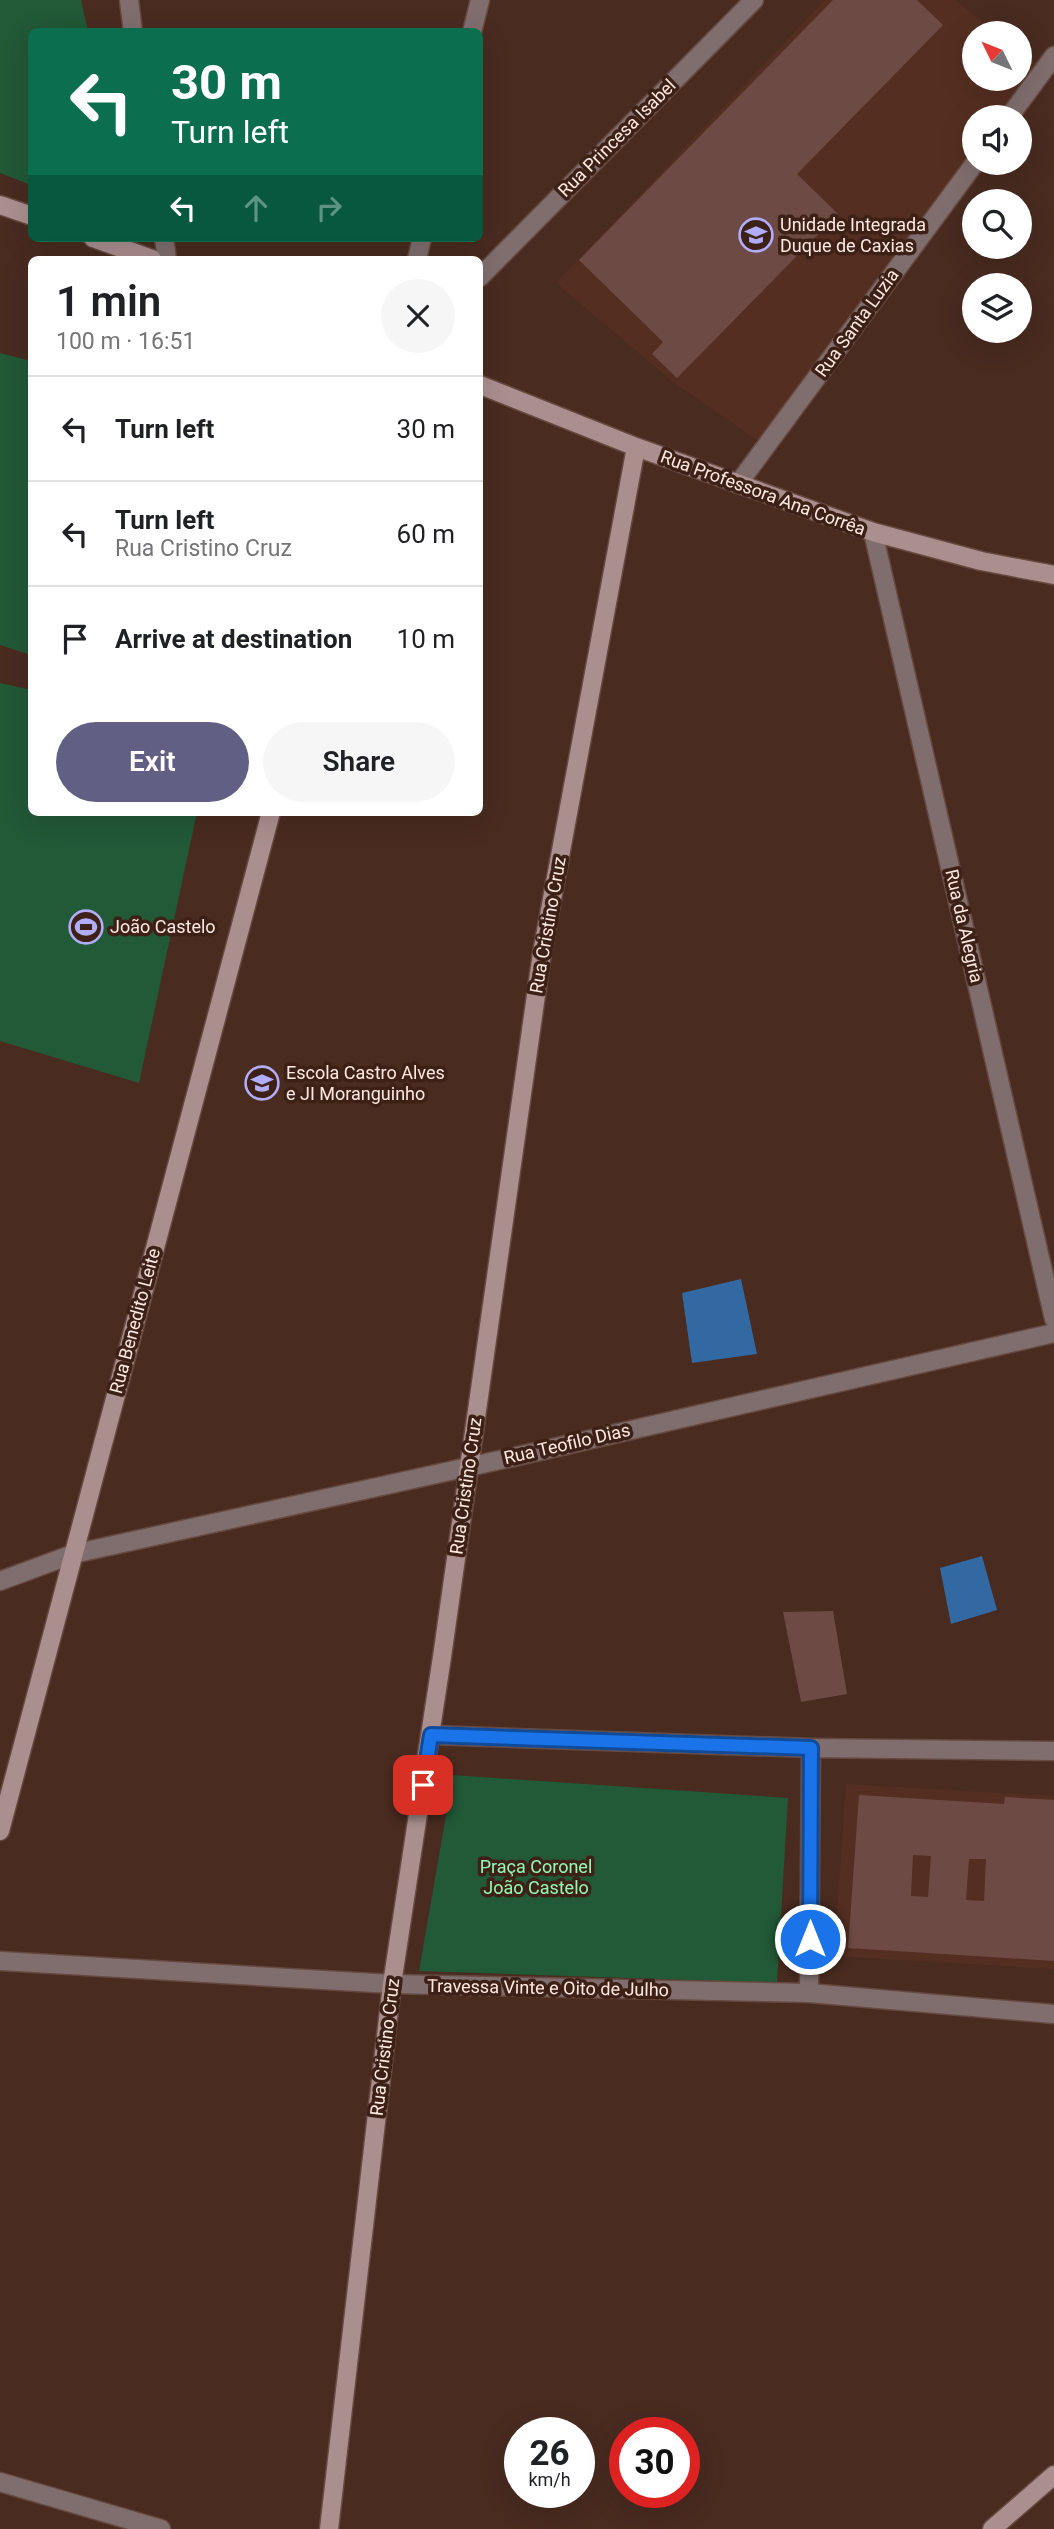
<!DOCTYPE html>
<html lang="en">
<head>
<meta charset="utf-8">
<style>
  :root { --surface:#fff; --page:#f6f6f6; --text:#202124; --muted:#757577; --line:#e0e0e0; --accent:#616084 }
  body { margin:0; font-family:Roboto,sans-serif; background:var(--page); color:var(--text); height:100vh; display:flex; flex-direction:column; font-size:26px; white-space:nowrap }
  * { box-sizing:border-box; margin:0 }
  p { font-size:23px; color:var(--muted) }
  .icon { flex:none; width:38px; height:38px; fill:none; stroke:currentColor; stroke-width:2; stroke-linecap:round; stroke-linejoin:round }
  .map { position:relative; flex:1; overflow:hidden }
  .details { position:absolute; left:28px; top:256px; width:455px; height:560px; display:flex; flex-direction:column; background:var(--surface); border-radius:10px; box-shadow:0 7px 28px #0002 }
  .details>* { flex:none }
  .guide { position:absolute; left:28px; top:28px; width:455px; height:214px; border-radius:10px; box-shadow:0 7px 28px #0002; background:#0b6e4f; color:#fff; overflow:hidden }
  .needle { width:46px; rotate:313deg }
  .fabs { position:absolute; left:962px; top:21px; display:grid; gap:14px }
  .fabs a { display:grid; place-items:center; width:70px; height:70px; border-radius:50%; background:var(--surface); box-shadow:0 7px 28px #0002; font-size:35px }
  .speed { position:absolute; left:504px; top:2417px; display:flex; gap:14px; font-size:35px; font-weight:700; text-align:center }
  .speed>* { display:grid; place-content:center; width:91px; height:91px; border-radius:50%; background:var(--surface); box-shadow:0 7px 28px #0002; line-height:1 }
  .speed small { font-size:18px; font-weight:400 }
  .speed .limit { border:10px solid #d22; background:#fff; color:#111 }
  .pin { position:absolute; display:grid; place-items:center; width:60px; height:60px; color:#fff; margin:-30px; border-radius:14px; box-shadow:0 4px 10px #0006 }
  .me { position:absolute; width:77px; margin:-38px; rotate:0deg; stroke-linejoin:round; filter:drop-shadow(0 0 5px #0008) }
  .turn { display:flex; align-items:center; gap:24px; height:147px; padding:0 28px; font-size:32px }
  .turn .icon { width:91px; height:91px; stroke-width:2.5 }
  .turn b { display:block; font-size:49px; line-height:60px }
  .lanes { display:flex; align-items:center; height:66px; padding:0 28px; background:#0003; justify-content:center; gap:35px; direction:ltr }
  .lanes .off { opacity:.35 }
  .round { display:grid; place-items:center; flex:none; width:74px; height:74px; border-radius:37px; background:var(--page) }
  .head { display:flex; align-items:center; justify-content:space-between; height:119px; padding:0 28px }
  h1 { font-size:42px; font-weight:600; line-height:52px }
  .cta { display:flex; gap:14px; margin-top:auto; padding:14px 28px }
  .cta a { flex:1; height:80px; border-radius:42px; background:var(--accent); color:#fff; font-size:28px; font-weight:600; line-height:80px; text-align:center }
  .cta a+a { background:var(--page); color:var(--text) }
  ul { padding:0; list-style:none }
  li { display:flex; align-items:center; gap:21px; height:105px; padding:0 28px; border-top:2px solid var(--line) }
  li div { flex:1 }
  li b { display:block; font-size:26px }
  li em { font-style:normal }
  .map>svg:first-child { display:block }
  .built { fill:#542f21 }
  .green { fill:#225937 }
  .water { fill:#3269a2 }
  .building { fill:#6d4b44; fill-rule:evenodd }
  .lines { fill:none; stroke-linecap:round; stroke-linejoin:round }
  .street-casing { stroke:#66493f; stroke-width:21 }
  .secondary-casing { stroke:#66493f; stroke-width:21 }
  .street { stroke:#806e6e; stroke-width:18 }
  .secondary { stroke:#ab8f8f; stroke-width:18 }
  .route-casing { stroke:#114b97; stroke-width:18 }
  .route { stroke:#1a73e8; stroke-width:12 }
  .labels { text-anchor:middle; stroke-width:7; stroke-linejoin:round; paint-order:stroke }
  .street-label { font-size:18px; fill:#fee9e2; stroke:#3e2116 }
  .poi-label { font-size:18px; fill:#fee9e2; stroke:#3e2116; text-anchor:start }
  .park-label { font-size:18px; fill:#92f9b4; stroke:#3e2116 }
</style>
</head>
<body>
<div class="map">
<svg width="1054" height="2529" viewBox="0 0 1054 2529">
  <rect width="100%" height="100%" fill="#492b20"/>
  <!-- built -->
  <path class="built" d="M825,0H955L996,33H975V79H1020V52L1035,64L997,117H975V147L758,441L672,381L556,283Z
    M846,1784L1054,1796V1969L834,1956Z"/>
  <!-- green -->
  <path class="green" d="M0,0H81L88,31L32,32L31,185L0,173Z
    M0,353L31,361V655L0,645Z
    M0,683L31,690L32,812H197L139,1083L0,1041Z
    M453,1775L788,1798L777,1983L419,1971Z"/>
  <!-- water -->
  <path class="water" d="M741,1279L757,1354L692,1363L682,1293Z
    M982,1556L997,1610L951,1624L940,1568Z"/>
  <!-- building -->
  <path class="building" d="M833,0H917L943,25L797,174L838,214L677,378L652,354L663,342L579,260Z
    M833,1611L847,1694L801,1702L783,1612Z
    M859,1795L1004,1804L1005,1797L1054,1800V1961L848,1948ZM913,1855L931,1856L928,1897L911,1896ZM969,1859H986L984,1901L966,1900Z"/>
  <g class="lines">
    <defs>
      <path id="street" d="M129,0L133,32
        M472,32L480,0
        M1009,117L1054,56
        M164,238L167,259
        M417,259L422,238
        M480,277L754,0
        M738,484L975,163
        M873,532L1054,1319
        M0,1581L73,1554L527,1454L1054,1333
        M431,1735L811,1748L1054,1751
        M0,1961L392,1984L809,1993L1054,2014
        M809,1993L811,1748
        M0,2482L161,2529"/>
      <path id="secondary" d="M0,205L32,216
        M93,238L152,259
        M480,385L636,447L873,532L981,561L1054,575
        M0,1831L271,812
        M329,2529L392,1984L442,1657L542,953L636,447
        M992,2529L1054,2475"/>
    </defs>
    <!-- street casing -->
    <use href="#street" class="street-casing"/>
    <!-- secondary casing -->
    <use href="#secondary" class="secondary-casing"/>
    <!-- street -->
    <use href="#street" class="street"/>
    <!-- secondary -->
    <use href="#secondary" class="secondary"/>
  </g>
  <g class="lines">
    <defs>
      <path id="route" d="M423,1785L431,1735L811,1748L810,1939"/>
    </defs>
    <!-- route casing -->
    <use href="#route" class="route-casing"/>
    <!-- route -->
    <use href="#route" class="route"/>
  </g>
  <!-- icons -->
  <defs>
    <symbol id="school-ring" viewBox="-11 -11 22 22"><circle r="9.5" fill="#3e2116" stroke="#b1adfa" stroke-width="1.5"/><path d="M0-5L7-2L0 1L-7-2ZM-4 1L0 2.5L4 1V4Q0 6-4 4Z" fill="#b1adfa"/></symbol>
    <symbol id="stadium-ring" viewBox="-11 -11 22 22"><circle r="9.5" fill="#3e2116" stroke="#b1adfa" stroke-width="1.5"/><path d="M0-5a6.5 5 0 1 0 0 10a6.5 5 0 1 0 0-10ZM-3.5-1.8h7v3.6h-7Z" fill="#b1adfa"/></symbol>
  </defs>
  <g fill-rule="evenodd">
    <use href="#school-ring" x="737" y="216" width="38" height="38"/>
    <use href="#stadium-ring" x="67" y="908" width="38" height="38"/>
    <use href="#school-ring" x="243" y="1064" width="38" height="38"/>
  </g>
  <g class="labels">
    <!-- street labels -->
    <g class="street-label">
      <text transform="translate(617 138) rotate(-45)" y="6">Rua Princesa Isabel</text>
      <text transform="translate(857 323) rotate(-54)" y="6">Rua Santa Luzia</text>
      <text transform="translate(763 493) rotate(20)" y="6">Rua Professora Ana Corrêa</text>
      <text transform="translate(548 925) rotate(-80)" y="6">Rua Cristino Cruz</text>
      <text transform="translate(964 926) rotate(77)" y="6">Rua da Alegria</text>
      <text transform="translate(135 1321) rotate(-75)" y="6">Rua Benedito Leite</text>
      <text transform="translate(567 1444) rotate(-13)" y="6">Rua Teofilo Dias</text>
      <text transform="translate(466 1486) rotate(-82)" y="6">Rua Cristino Cruz</text>
      <text transform="translate(548 1988) rotate(1)" y="6">Travessa Vinte e Oito de Julho</text>
      <text transform="translate(385 2047) rotate(-83)" y="6">Rua Cristino Cruz</text>
    </g>
    <!-- poi labels -->
    <g class="poi-label">
      <text x="780" y="231">Unidade Integrada<tspan x="780" dy="21">Duque de Caxias</tspan></text>
      <text x="110" y="933">João Castelo</text>
      <text x="286" y="1079">Escola Castro Alves<tspan x="286" dy="21">e JI Moranguinho</tspan></text>
    </g>
    <!-- park labels -->
    <g class="park-label">
      <text x="536" y="1873">Praça Coronel<tspan x="536" dy="21">João Castelo</tspan></text>
    </g>
  </g>
</svg>
<div class="fabs">
<a><svg class="needle" viewBox="-14 -14 28 28"><path d="M0-13l5 13h-10z" fill="#e53935"/><path d="M0 13l5-13h-10z" fill="#757577"/></svg></a>
<a><svg class="icon" aria-label="sound" viewBox="0 0 24 24"><path d="M4 9h4l5-4v14l-5-4H4zM17 9q2 3 0 6"/></svg></a>
<a><svg class="icon" aria-label="search" viewBox="0 0 24 24"><circle cx="10" cy="10" r="6"/><path d="M15 15l6 6"/></svg></a>
<a><svg class="icon" aria-label="layers" viewBox="0 0 24 24"><path d="M12 4l9 5-9 5-9-5zM3 14l9 5 9-5"/></svg></a>
</div>
<div class="speed"><div>26<small>km/h</small></div><div class="limit">30</div></div>
<div class="pin" style="left:423px;top:1785px;background:#d93025"><svg class="icon" aria-label="arrive" viewBox="0 0 24 24"><path d="M6 21V4h12l-3 4 3 4H6"/></svg></div>
<svg class="me" style="left:810px;top:1939px" viewBox="-20 -20 40 40"><circle r="17" fill="#1a73e8" stroke="#fff" stroke-width="3"/><path d="M0-11L8 9 0 5-8 9z" fill="#fff"/></svg>
<div class="guide">
<div class="turn"><svg class="icon" aria-label="left" viewBox="0 0 24 24"><path d="M17 20v-9H6M10 6l-5 5 5 5"/></svg><div><b>30 m</b>Turn left</div></div>
<div class="lanes"><svg class="icon" aria-label="left" viewBox="0 0 24 24"><path d="M17 20v-9H6M10 6l-5 5 5 5"/></svg><svg class="icon off" aria-label="ahead" viewBox="0 0 24 24"><path d="M12 20V5M6 11l6-6 6 6"/></svg><svg class="icon off" aria-label="right" viewBox="0 0 24 24"><path d="M7 20v-9h11M14 6l5 5-5 5"/></svg></div>
</div>
<section class="details">
<div class="head"><div><h1>1 min</h1><p>100 m · 16:51</p></div><a class="round"><svg class="icon" aria-label="close" viewBox="0 0 24 24"><path d="M6 6l12 12M18 6L6 18"/></svg></a></div>
<ul>
<li><svg class="icon" aria-label="left" viewBox="0 0 24 24"><path d="M17 20v-9H6M10 6l-5 5 5 5"/></svg><div><b>Turn left</b></div><em>30 m</em></li>
<li><svg class="icon" aria-label="left" viewBox="0 0 24 24"><path d="M17 20v-9H6M10 6l-5 5 5 5"/></svg><div><b>Turn left</b><p>Rua Cristino Cruz</p></div><em>60 m</em></li>
<li><svg class="icon" aria-label="arrive" viewBox="0 0 24 24"><path d="M6 21V4h12l-3 4 3 4H6"/></svg><div><b>Arrive at destination</b></div><em>10 m</em></li>
</ul>
<div class="cta"><a>Exit</a><a>Share</a></div>
</section>
</div>
</body>
</html>
